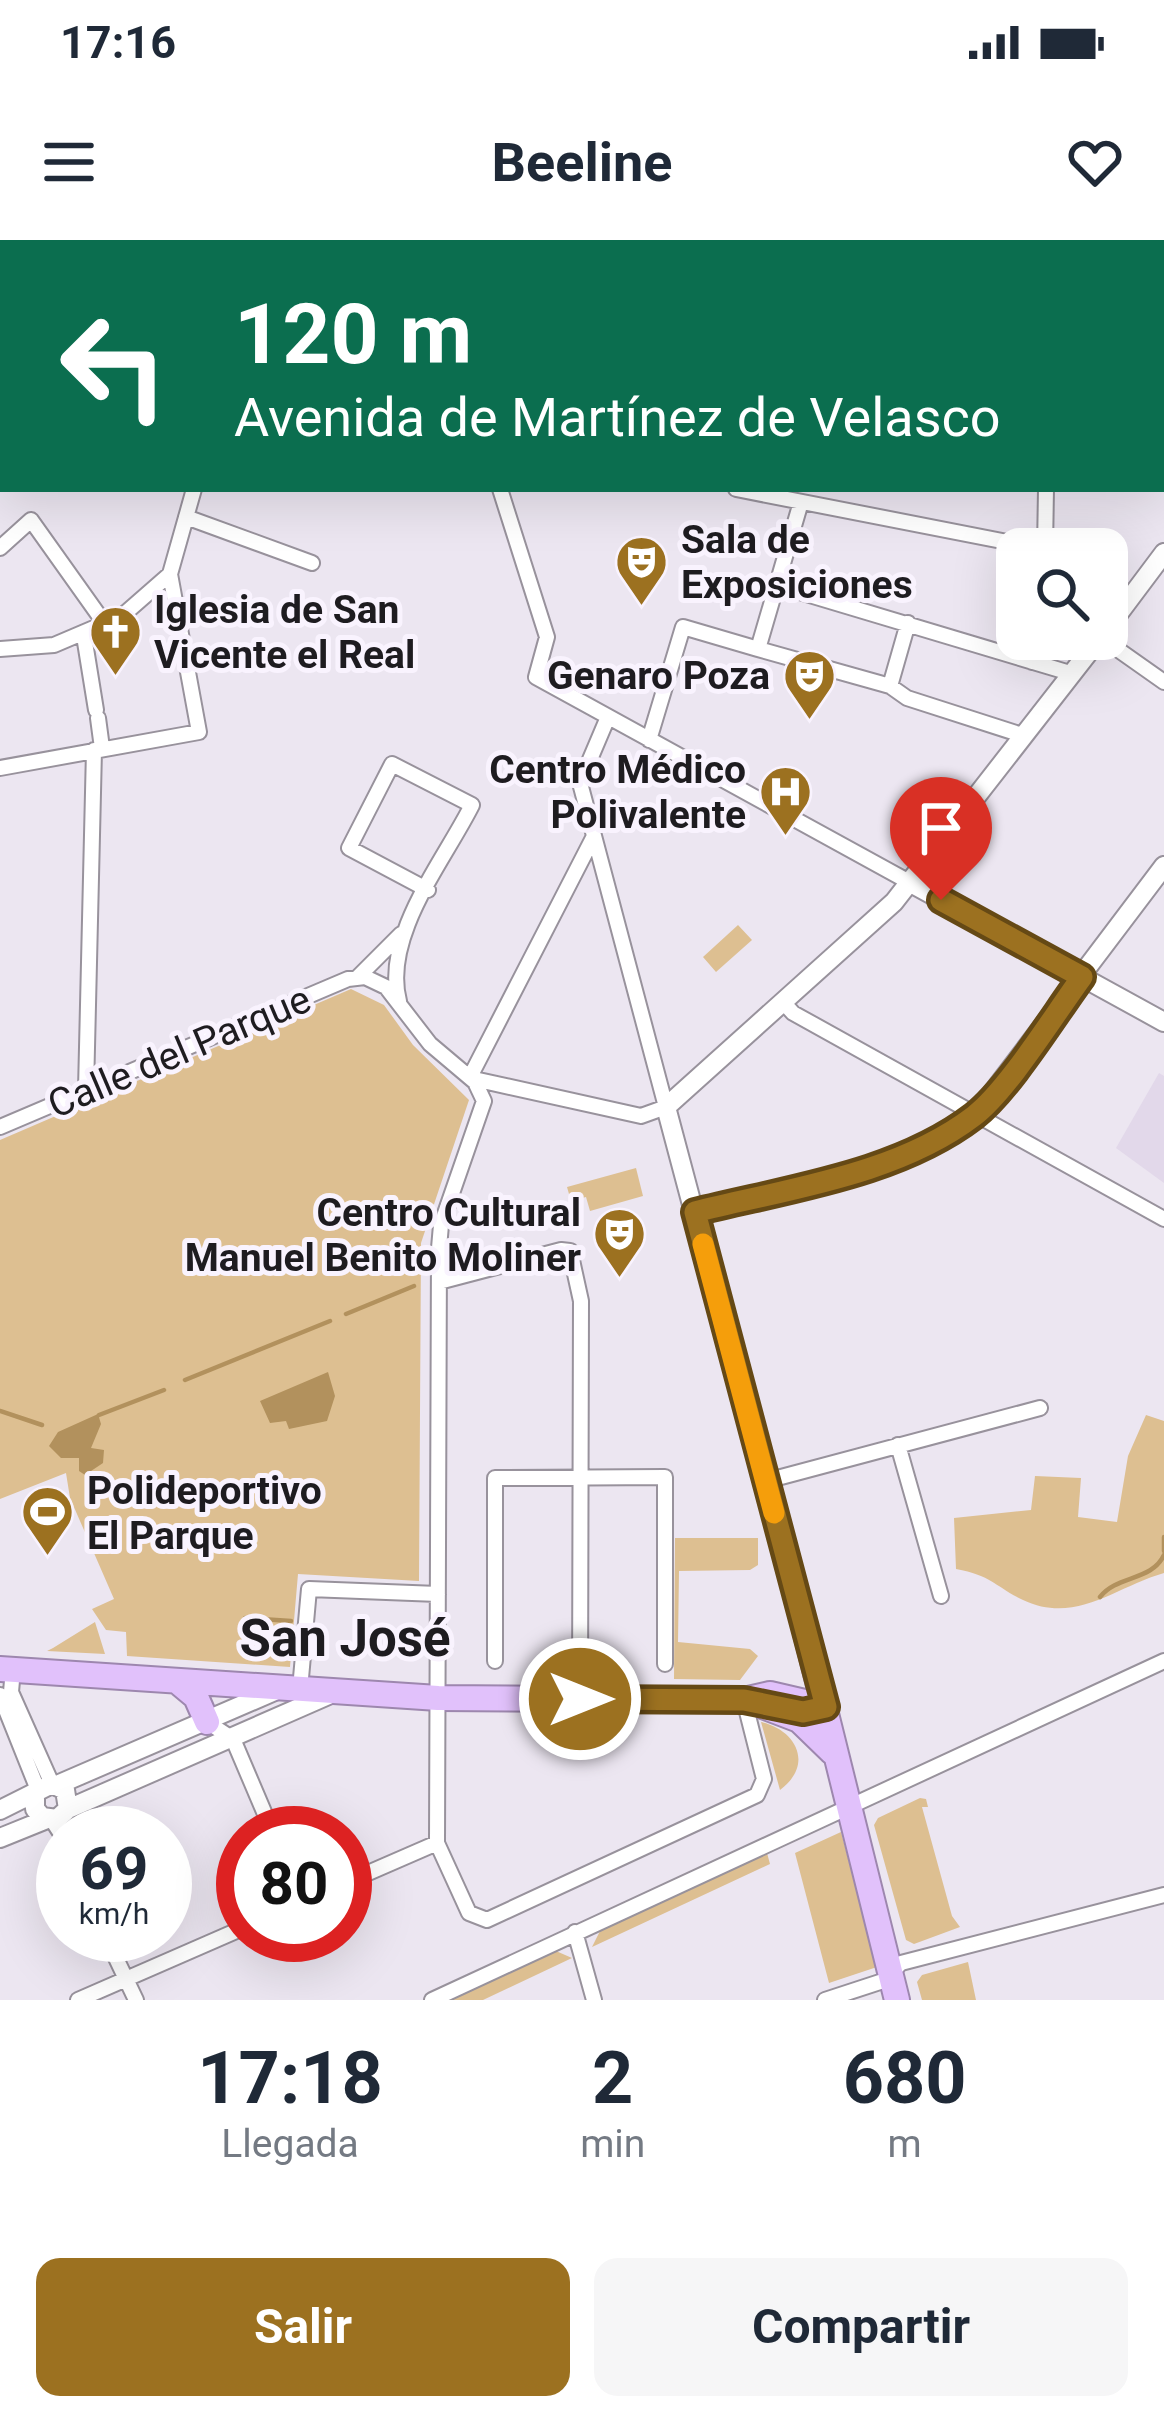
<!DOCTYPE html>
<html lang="es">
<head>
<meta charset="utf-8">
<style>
  :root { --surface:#fff; --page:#f6f6f7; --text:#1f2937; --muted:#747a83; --accent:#9c7120 }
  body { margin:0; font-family:Roboto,sans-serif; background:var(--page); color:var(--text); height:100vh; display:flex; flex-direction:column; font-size:45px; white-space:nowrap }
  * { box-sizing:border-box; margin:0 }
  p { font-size:39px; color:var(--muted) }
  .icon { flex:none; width:66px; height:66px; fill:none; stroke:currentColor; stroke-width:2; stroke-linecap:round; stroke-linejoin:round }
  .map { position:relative; height:1760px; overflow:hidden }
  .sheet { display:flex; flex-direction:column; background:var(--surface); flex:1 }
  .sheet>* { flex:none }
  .guide { position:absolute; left:0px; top:0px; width:1164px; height:252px; box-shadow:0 12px 48px #0002; background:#0b6e4f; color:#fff; overflow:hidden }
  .fabs { position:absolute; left:996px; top:288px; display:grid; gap:24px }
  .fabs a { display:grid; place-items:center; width:132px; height:132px; border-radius:24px; background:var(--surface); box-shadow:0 12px 48px #0002; font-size:60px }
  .speed { position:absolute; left:36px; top:1566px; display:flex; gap:24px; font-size:60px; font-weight:700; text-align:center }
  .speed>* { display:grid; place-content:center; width:156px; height:156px; border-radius:50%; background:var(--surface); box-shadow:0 12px 48px #0002; line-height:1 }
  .speed small { font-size:30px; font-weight:400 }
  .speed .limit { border:18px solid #d22; background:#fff; color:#111 }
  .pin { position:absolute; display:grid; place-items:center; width:102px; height:102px; color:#fff; margin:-123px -51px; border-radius:50% 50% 50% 0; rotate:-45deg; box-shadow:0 0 12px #0007 }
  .pin .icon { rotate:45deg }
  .me { position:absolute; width:132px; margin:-66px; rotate:90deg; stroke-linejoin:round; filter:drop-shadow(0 0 9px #0008) }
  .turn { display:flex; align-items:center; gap:42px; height:252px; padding:0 36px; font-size:54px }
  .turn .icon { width:156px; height:156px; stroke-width:2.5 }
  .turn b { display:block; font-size:84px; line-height:102px }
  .eta { display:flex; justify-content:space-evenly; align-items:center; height:204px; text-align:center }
  .eta b { font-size:72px; font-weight:700; line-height:84px }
  .primary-button { display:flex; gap:24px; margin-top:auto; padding:24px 36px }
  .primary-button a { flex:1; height:138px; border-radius:24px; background:var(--accent); color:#fff; font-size:48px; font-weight:700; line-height:138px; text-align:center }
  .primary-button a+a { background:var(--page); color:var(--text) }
  .status { display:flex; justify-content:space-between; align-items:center; height:84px; padding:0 60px; background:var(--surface); direction:ltr }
  .status svg { height:33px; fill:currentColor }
  header { display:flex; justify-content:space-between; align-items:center; height:156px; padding:0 36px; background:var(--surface); font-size:54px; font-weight:700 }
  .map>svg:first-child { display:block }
  .built { fill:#e2d8ea }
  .green { fill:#ddbf91 }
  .water { fill:#b2915d }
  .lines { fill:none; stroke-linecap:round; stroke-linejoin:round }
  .stream { stroke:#b2915d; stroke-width:4.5 }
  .street-casing { stroke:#98929c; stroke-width:18 }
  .secondary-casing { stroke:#98929c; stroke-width:22 }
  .highway-casing { stroke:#9d87ae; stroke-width:28 }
  .street { stroke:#fff; stroke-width:14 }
  .secondary { stroke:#fff; stroke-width:18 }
  .highway { stroke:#e1c1fb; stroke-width:24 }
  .route-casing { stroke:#654915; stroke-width:30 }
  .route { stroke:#9c7120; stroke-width:21 }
  .slow { stroke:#f59e0b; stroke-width:21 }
  .labels { text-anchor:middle; stroke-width:10; stroke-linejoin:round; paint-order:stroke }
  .poi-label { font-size:39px; font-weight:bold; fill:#1e1c20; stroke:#f9f3fe; text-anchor:start }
  .street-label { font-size:39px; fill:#1e1c20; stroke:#f9f3fe }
  .district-label { font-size:51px; font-weight:bold; fill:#1e1c20; stroke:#f9f3fe }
</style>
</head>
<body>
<div class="status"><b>17:16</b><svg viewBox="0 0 49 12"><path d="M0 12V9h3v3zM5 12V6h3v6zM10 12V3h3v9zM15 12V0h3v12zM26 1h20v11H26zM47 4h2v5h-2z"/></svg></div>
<header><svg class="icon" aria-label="menu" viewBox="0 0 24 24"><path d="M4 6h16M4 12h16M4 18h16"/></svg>Beeline<svg class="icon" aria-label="heart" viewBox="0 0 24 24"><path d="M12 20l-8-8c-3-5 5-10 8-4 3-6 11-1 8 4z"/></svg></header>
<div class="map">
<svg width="1164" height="1760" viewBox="0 0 1164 1760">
  <rect width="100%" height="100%" fill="#ece6f1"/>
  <!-- built -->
  <path class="built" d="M1159,833L1164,836V943L1116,908Z"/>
  <!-- green -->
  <path class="green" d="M738,685L752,700L716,732L703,717Z
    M351,749L384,765L413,805L469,860L421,1003L419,1341L298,1334L290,1427L127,1416L126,1392L106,1390L92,1369L114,1359L70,1258L66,1233L0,1259V900Z
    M636,928L643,956L590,971L586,957L571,961L567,947Z
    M1146,1175L1164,1181V1333C1115,1347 1076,1385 1023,1360C994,1346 993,1336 956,1329L954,1278L1031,1270L1035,1236L1081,1238L1078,1277L1117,1282L1128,1216Z
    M675,1298H758V1325L750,1330L679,1331L678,1402L750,1409L758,1416L740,1440L674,1439Z
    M95,1382L105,1414L47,1411L53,1408Z
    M761,1482C797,1490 814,1525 780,1550Z
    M920,1558L926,1559L928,1567H922L952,1676L960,1687L914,1704L906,1700L874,1585L878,1578Z
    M841,1592L877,1727L829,1743L795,1613Z
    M767,1613L770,1624L592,1707L600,1691Z
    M556,1711L572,1718L483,1760H451Z
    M968,1722L976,1760H922L917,1742L922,1735Z"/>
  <!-- water -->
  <path class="water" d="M328,1132L335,1156L327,1181L289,1189L286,1181L270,1183L260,1161Z
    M98,1174L101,1184L91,1208L104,1210L103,1223L85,1235L79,1231V1218H61L49,1206L58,1192Z"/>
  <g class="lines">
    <!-- stream -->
    <path class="stream" d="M346,1074L414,1046
      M185,1140L330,1081
      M0,1171L42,1185
      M99,1175L164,1150
      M1164,1297V1311
      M1100,1357C1117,1335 1152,1341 1164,1315
      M245,1378L291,1381"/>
    <defs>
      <path id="street" d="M403,0L404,3
        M485,0V3
        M885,0L886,3
        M134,3L135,0
        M271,3L274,0
        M0,12L3,13
        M1161,13H1164
        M0,174L3,172
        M1161,212H1164
        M500,249L547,397L536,437L911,643
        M736,249L1043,309
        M801,262L758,409L890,446L907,458L1022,495
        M186,277L312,323
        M0,308L31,280L105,384
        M1045,309L1046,249
        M776,345L1070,433
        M84,396L96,470
        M1103,399L1164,442
        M0,409L54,405L122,376L170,334L194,249
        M1032,422L1034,399
        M890,446L908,383
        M98,478L102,508
        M649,500L683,387L758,409
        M0,528L199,492L170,334
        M358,737L401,694
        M399,761C382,696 444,621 472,565L392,524L349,608L428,650
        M783,762L793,773L1164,979
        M470,837L593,598
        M474,839L641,876L666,867L580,543L608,477
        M86,850L94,510
        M0,887L348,739L365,737L386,747L430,804L475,842L484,861L441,985L439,1008L437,1603L469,1673L487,1680L757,1555L764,1539L744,1460
        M439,1042L561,1010L570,1011L581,1061L580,1459
        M898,1205L941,1356
        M766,1241L1040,1168
        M495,1421V1238L665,1237V1424
        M13,1429L11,1452L52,1544
        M300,1449L309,1349L438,1354
        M0,1455L38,1550
        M207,1482L233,1499L273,1593
        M52,1580L63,1597
        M345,1643L437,1603
        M575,1692L594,1760
        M105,1695L136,1760
        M78,1760L243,1688
        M432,1760L1164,1421
        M825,1760L883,1741L901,1723L1164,1655"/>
      <path id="secondary" d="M1107,389L1164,313
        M911,643L1164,782
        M695,972L891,921L975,876L1164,626
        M806,1393L666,867L894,662L1099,399
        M57,1545L277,1450
        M68,1569L333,1453
        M0,1570L52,1544L65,1550L68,1569L57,1579L42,1577L35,1569V1554
        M0,1598L47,1579"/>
      <path id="highway" d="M806,1393L897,1760
        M0,1429L438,1458L744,1460L770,1454L826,1467
        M178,1442L196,1457L207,1482
        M752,1462L799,1480L832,1512"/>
    </defs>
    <!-- street casing -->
    <use href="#street" class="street-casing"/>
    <!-- secondary casing -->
    <use href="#secondary" class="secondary-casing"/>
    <!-- highway casing -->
    <use href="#highway" class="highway-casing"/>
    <!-- street -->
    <use href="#street" class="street"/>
    <!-- secondary -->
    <use href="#secondary" class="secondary"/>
    <!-- highway -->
    <use href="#highway" class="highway"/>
  </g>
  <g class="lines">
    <defs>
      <path id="route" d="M580,1459L744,1460L803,1472L826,1467L695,972C786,949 897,935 974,876C1008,850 1054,775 1082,737L941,660"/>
    </defs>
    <!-- route casing -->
    <use href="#route" class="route-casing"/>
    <!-- route -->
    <use href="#route" class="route"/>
    <!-- slow -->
    <path class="slow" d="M703,1004L774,1273"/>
  </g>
  <!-- icons -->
  <defs>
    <symbol id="theatre-pin" viewBox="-11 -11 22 30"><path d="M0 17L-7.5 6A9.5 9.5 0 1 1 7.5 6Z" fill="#9c7120" stroke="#f9f3fe"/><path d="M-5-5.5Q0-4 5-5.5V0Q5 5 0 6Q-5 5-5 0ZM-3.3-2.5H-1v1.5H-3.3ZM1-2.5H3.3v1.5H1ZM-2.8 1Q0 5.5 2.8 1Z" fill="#fff"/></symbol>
    <symbol id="church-pin" viewBox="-11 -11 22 30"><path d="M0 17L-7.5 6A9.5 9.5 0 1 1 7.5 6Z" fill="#9c7120" stroke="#f9f3fe"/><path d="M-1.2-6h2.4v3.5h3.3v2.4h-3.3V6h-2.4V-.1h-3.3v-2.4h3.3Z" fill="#fff"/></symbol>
    <symbol id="hospital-pin" viewBox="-11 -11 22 30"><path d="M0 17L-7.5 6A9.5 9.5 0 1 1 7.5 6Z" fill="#9c7120" stroke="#f9f3fe"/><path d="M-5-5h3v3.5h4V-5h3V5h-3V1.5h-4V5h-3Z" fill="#fff"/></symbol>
    <symbol id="stadium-pin" viewBox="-11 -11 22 30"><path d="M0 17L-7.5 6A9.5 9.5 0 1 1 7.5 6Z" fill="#9c7120" stroke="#f9f3fe"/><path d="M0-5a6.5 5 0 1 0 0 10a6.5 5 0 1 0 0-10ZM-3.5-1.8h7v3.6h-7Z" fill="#fff"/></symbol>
  </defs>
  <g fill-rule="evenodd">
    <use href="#theatre-pin" x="612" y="292" width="59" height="81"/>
    <use href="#church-pin" x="86" y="362" width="59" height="81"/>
    <use href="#theatre-pin" x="780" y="406" width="59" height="81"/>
    <use href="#hospital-pin" x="756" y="522" width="59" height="81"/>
    <use href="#theatre-pin" x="590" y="964" width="59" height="81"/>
    <use href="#stadium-pin" x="18" y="1242" width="59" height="81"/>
  </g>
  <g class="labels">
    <!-- poi labels -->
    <g class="poi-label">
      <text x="681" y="313">Sala de<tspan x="681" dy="45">Exposiciones</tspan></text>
      <text x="154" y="383">Iglesia de San<tspan x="154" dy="45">Vicente el Real</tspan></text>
      <text x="770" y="449" text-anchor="end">Genaro Poza</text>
      <text x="746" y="543" text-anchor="end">Centro Médico<tspan x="746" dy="45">Polivalente</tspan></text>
      <text x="581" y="986" text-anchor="end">Centro Cultural<tspan x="581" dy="45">Manuel Benito Moliner</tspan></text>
      <text x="87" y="1264">Polideportivo<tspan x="87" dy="45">El Parque</tspan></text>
    </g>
    <!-- street labels -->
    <g class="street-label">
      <text transform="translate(179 811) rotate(-23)" y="14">Calle del Parque</text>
    </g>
    <!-- district labels -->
    <g class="district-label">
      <text x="345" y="1416">San José</text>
    </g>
  </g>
</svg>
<div class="fabs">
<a><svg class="icon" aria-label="search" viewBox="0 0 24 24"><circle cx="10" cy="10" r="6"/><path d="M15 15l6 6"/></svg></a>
</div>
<div class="speed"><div>69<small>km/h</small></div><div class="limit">80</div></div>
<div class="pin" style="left:941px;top:660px;background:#d93025"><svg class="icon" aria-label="arrive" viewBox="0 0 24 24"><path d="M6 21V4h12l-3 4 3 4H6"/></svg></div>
<svg class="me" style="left:580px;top:1459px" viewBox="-20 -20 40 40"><circle r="17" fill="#9c7120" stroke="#fff" stroke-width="3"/><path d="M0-11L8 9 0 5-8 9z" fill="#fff"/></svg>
<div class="guide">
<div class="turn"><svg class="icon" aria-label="left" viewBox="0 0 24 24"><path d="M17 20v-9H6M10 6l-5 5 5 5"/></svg><div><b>120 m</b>Avenida de Martínez de Velasco</div></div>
</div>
</div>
<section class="sheet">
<div class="eta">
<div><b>17:18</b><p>Llegada</p></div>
<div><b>2</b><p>min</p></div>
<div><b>680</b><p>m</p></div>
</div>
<div class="primary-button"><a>Salir</a><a>Compartir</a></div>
</section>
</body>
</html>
